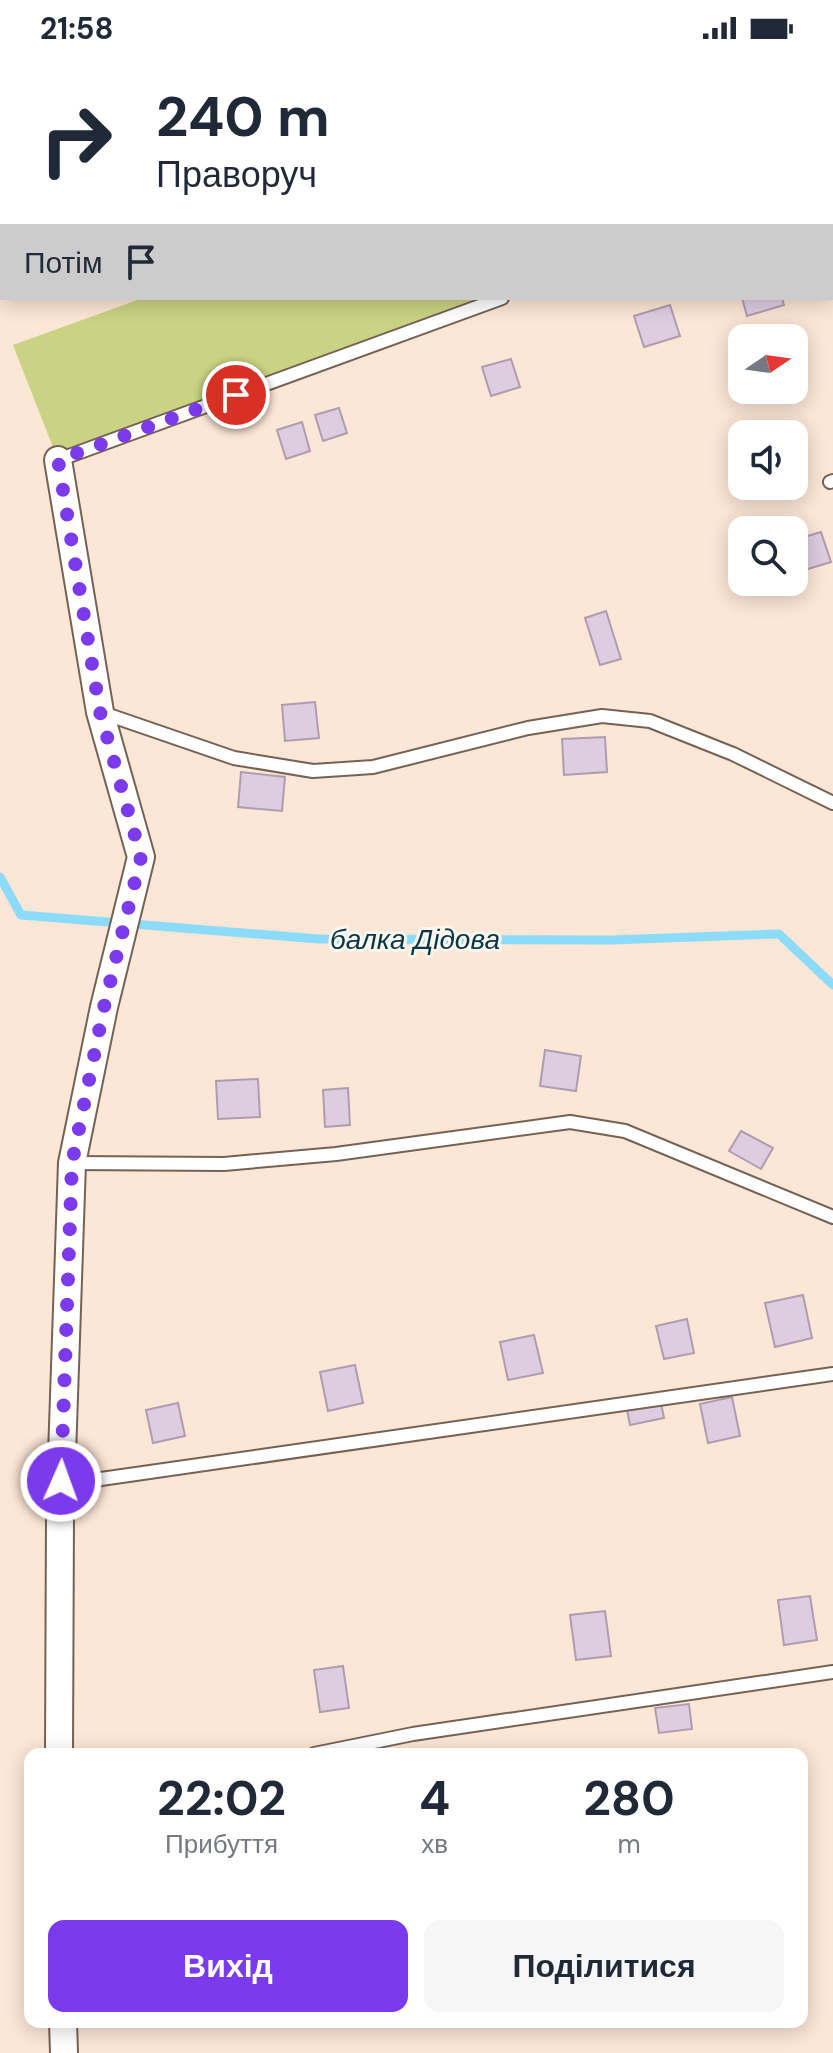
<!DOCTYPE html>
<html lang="uk">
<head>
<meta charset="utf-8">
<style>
  :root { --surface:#fff; --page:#f6f6f7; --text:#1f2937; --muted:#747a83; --accent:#7c3aed }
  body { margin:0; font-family:"DM Sans",sans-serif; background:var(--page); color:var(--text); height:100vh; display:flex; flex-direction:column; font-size:30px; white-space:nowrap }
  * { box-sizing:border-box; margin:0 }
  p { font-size:26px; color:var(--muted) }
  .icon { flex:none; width:44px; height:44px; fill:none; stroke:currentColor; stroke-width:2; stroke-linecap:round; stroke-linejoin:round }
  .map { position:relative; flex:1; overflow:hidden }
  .drawer { position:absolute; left:24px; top:1692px; width:784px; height:280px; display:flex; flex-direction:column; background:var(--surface); border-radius:16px; box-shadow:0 4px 20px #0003 }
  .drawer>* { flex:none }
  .hud { position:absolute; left:0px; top:0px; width:834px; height:244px; box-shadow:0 4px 20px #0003; background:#fff; color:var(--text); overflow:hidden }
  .needle { width:52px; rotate:77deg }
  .fabs { position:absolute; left:728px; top:268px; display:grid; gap:16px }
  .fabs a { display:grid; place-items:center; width:80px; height:80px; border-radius:16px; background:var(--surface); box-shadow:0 4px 20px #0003; font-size:40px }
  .pin { position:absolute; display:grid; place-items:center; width:68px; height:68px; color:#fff; margin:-34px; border:4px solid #fff; border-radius:50%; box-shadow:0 2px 8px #0007 }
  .me { position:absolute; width:88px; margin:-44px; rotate:2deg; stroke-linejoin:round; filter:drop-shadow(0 0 6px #0008) }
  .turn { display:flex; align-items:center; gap:28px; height:168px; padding:0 24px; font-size:36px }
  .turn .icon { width:104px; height:104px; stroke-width:2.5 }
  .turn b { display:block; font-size:56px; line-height:68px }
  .then { display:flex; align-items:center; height:76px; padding:0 24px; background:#0003; gap:16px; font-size:30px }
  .eta { display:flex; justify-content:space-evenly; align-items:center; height:136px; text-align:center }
  .eta b { font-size:48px; font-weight:700; line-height:56px }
  .button { display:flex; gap:16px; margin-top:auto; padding:16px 24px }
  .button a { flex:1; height:92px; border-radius:16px; background:var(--accent); color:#fff; font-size:32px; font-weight:700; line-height:92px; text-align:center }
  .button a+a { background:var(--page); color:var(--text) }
  .status { display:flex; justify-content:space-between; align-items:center; height:56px; padding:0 40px; background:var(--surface); direction:ltr }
  .status svg { height:22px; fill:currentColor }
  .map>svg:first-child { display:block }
  .green { fill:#cad283 }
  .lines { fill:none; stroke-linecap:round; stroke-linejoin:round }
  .stream { stroke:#8cdcf9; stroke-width:9 }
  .building { fill:#decce0; stroke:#ae9db0; stroke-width:2 }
  .service-casing { stroke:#756254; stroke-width:16 }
  .minor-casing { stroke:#756254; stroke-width:30 }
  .primary-casing { stroke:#915e30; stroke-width:44 }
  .service { stroke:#fff; stroke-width:12 }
  .minor { stroke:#fff; stroke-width:26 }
  .primary { stroke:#e3b68d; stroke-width:40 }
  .route { stroke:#7c3aed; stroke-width:14; stroke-dasharray:0 25.2 }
  .labels { text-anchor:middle; stroke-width:6; stroke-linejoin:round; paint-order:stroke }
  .water-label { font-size:28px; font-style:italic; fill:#053847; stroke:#fff6ef }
</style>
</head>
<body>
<div class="status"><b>21:58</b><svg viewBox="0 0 49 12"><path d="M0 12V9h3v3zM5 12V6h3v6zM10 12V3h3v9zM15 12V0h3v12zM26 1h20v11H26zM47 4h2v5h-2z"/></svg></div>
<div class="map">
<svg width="833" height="1997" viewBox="0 0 833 1997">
  <rect width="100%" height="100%" fill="#fce6d5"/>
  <!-- green -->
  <path class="green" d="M143,242H502L58,404L13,289Z"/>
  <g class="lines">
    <!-- stream -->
    <path class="stream" d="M0,821L21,859L319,883L611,884L779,878L833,929"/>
  </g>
  <!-- building -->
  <path class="building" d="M742,242H782L784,249L747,260Z
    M670,249L680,280L644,291L634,260Z
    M511,303L520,331L491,340L482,311Z
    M339,352L347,377L323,385L315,359Z
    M302,366L310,395L286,403L277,374Z
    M821,476L831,506L798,516L794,502V484Z
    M606,555L621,603L600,609L585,562Z
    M315,646L319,682L285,685L282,649Z
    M605,681L607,716L564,719L562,683Z
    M241,716L285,721L282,755L238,751Z
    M545,994L581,1000L576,1035L540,1030Z
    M258,1023L260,1061L218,1063L216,1025Z
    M348,1032L350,1069L325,1071L323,1034Z
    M741,1075L773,1092L761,1113L729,1095Z
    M803,1239L812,1282L775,1291L765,1247Z
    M687,1263L694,1297L664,1303L656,1270Z
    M534,1279L543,1317L508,1324L500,1286Z
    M355,1309L363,1347L328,1355L320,1316Z
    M732,1341L740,1380L708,1387L700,1348Z
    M178,1347L185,1380L153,1387L146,1354Z
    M661,1347L664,1362L630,1369L627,1354Z
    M810,1540L817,1584L784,1589L778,1544Z
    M605,1555L611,1600L576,1604L570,1559Z
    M343,1610L349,1652L320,1656L314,1614Z
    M689,1648L692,1673L659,1677L655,1652Z"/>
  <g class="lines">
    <defs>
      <path id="service" d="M832,122L833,121
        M58,404L502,242
        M830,426L833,425
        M100,656L234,702L313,715L373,711L528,672L602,660L650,665L733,698L833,747
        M72,1107L224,1108L336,1098L570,1066L625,1075L833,1161
        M65,1447L75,1431L101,1423L833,1318
        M314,1698L413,1678L833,1616"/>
      <path id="minor" d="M58,404L100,656L141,801L104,951L72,1107L60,1457L59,1698
        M63,1966L64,1997"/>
      <path id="primary" d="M0,29L2,7"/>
    </defs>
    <!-- service casing -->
    <use href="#service" class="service-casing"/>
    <!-- minor casing -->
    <use href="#minor" class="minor-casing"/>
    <!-- primary casing -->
    <use href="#primary" class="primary-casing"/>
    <!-- service -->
    <use href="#service" class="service"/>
    <!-- minor -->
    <use href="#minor" class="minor"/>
    <!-- primary -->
    <use href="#primary" class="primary"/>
  </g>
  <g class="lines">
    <!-- route -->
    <path class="route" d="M61,1425L72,1107L104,951L141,801L100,656L58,404L236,339"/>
  </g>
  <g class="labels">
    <!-- water labels -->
    <g class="water-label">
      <text x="415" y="893">балка Дідова</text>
    </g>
  </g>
</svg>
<div class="fabs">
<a><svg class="needle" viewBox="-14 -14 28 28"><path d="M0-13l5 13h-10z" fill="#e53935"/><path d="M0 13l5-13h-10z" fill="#747a83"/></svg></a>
<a><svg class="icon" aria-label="sound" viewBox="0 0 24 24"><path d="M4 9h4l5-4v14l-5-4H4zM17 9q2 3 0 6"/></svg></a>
<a><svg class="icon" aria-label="search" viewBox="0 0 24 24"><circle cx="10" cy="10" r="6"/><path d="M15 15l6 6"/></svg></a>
</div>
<div class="pin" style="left:236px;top:339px;background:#d93025"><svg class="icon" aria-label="arrive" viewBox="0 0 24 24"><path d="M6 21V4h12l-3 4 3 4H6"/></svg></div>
<svg class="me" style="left:61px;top:1425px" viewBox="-20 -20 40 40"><circle r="17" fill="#7c3aed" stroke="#fff" stroke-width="3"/><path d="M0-11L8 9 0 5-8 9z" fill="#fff"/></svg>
<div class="hud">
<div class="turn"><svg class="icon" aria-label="right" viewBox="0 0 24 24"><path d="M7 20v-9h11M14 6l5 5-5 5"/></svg><div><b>240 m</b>Праворуч</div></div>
<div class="then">Потім<svg class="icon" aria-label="arrive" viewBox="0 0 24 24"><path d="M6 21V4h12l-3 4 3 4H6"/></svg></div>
</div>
<section class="drawer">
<div class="eta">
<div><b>22:02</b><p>Прибуття</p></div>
<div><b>4</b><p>хв</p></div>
<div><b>280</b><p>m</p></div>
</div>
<div class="button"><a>Вихід</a><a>Поділитися</a></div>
</section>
</div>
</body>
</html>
